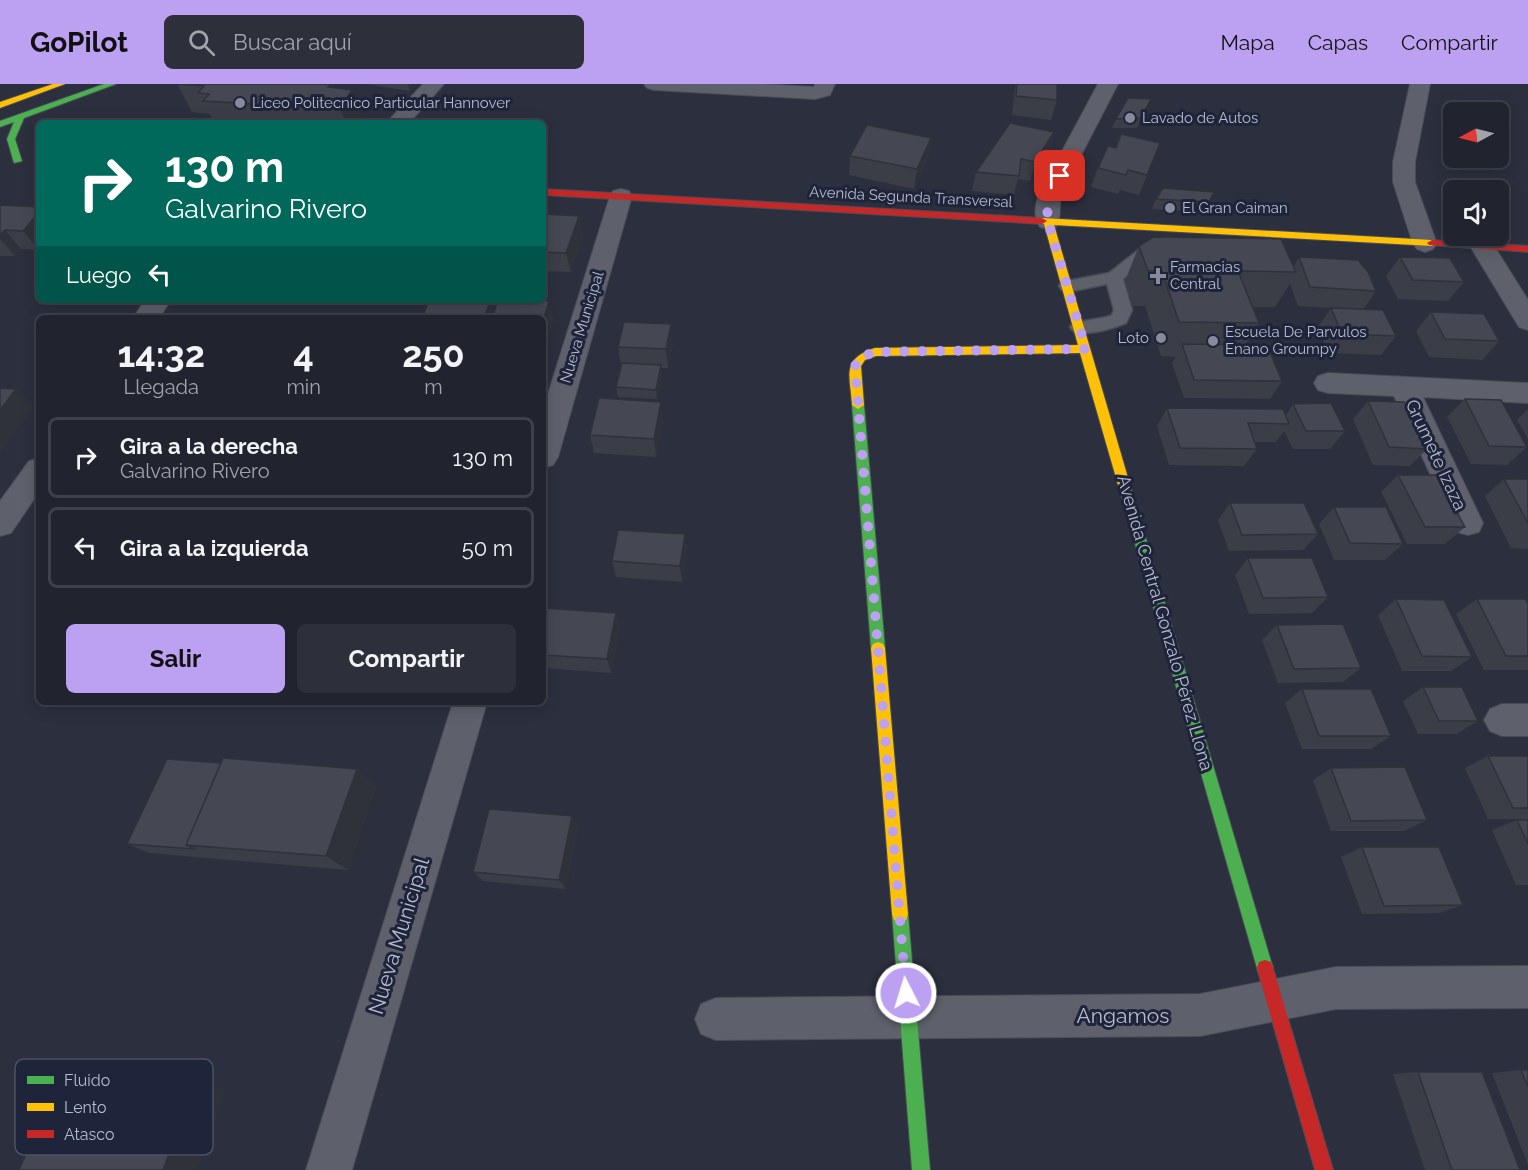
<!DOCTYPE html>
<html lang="es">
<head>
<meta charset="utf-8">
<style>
  :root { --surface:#21242e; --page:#2d303a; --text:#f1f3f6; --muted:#a2a4aa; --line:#3e414a; --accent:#bca0f2 }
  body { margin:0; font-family:Raleway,sans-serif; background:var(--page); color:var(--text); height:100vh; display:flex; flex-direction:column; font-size:22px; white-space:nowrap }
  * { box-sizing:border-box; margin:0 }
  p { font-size:20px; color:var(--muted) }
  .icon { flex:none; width:33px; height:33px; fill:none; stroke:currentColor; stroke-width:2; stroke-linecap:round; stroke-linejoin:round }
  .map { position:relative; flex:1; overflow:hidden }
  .side { position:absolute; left:36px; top:231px; width:510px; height:390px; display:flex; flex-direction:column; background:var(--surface); border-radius:9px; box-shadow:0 3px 15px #0003,0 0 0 2px var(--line) }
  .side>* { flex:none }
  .guide { position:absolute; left:36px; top:36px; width:510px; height:183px; border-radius:9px; box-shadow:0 3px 15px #0003,0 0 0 2px var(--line); background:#00695c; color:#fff; overflow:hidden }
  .needle { width:39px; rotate:263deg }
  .buttons { position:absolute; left:1443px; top:18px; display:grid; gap:12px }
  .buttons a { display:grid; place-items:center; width:66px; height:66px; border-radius:9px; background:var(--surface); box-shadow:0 3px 15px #0003,0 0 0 2px var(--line); font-size:30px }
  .pin { position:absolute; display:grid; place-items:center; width:51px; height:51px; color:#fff; margin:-26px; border-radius:12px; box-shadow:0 3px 9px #0006 }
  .me { position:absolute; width:66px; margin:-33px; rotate:355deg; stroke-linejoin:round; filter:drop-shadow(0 0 4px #0008) }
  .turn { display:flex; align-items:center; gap:21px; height:126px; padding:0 30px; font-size:27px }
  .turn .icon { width:78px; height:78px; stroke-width:2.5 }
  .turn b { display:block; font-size:42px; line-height:51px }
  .then { display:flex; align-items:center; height:57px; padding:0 30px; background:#0003; gap:12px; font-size:22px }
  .eta { display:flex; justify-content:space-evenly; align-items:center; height:102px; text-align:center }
  .eta b { font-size:36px; font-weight:700; line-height:42px }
  .primary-button { display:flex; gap:12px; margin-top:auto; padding:12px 30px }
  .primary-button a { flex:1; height:69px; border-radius:9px; background:var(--accent); color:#111; font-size:24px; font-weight:700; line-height:69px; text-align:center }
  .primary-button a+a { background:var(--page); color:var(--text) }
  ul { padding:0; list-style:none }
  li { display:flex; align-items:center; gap:18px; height:81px; margin:0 12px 9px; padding:0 18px; border:3px solid var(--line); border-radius:9px }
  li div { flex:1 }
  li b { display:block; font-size:22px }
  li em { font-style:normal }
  header { display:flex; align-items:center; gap:36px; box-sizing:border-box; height:84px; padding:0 30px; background:var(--accent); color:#111 }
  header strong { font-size:28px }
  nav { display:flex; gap:33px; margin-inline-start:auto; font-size:21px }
  .search { width:420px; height:54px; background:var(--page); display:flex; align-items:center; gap:15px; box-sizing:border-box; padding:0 21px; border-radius:9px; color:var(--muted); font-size:22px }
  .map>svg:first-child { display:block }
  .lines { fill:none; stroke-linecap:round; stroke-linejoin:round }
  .lane-casing { stroke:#494c57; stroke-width:3 }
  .street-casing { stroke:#494c57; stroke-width:2 }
  .fast-casing { stroke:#494c57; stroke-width:2 }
  .slow-casing { stroke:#494c57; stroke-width:2 }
  .jam-casing { stroke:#494c57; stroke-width:2 }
  .lane { fill:#5e606b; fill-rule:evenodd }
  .street { fill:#5e606b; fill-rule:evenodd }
  .fast { fill:#4caf50; fill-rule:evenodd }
  .slow { fill:#ffc107; fill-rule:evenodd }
  .jam { fill:#c62828; fill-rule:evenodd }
  .wall { fill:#3b3e47 }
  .shaded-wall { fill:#30323a }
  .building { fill:#454853; stroke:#30323a; stroke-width:1.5 }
  .route { stroke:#bca0f2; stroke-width:10; stroke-dasharray:0 18 }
  .poi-dot { fill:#868a9c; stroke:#1e243a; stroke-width:2 }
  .labels { text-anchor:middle; stroke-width:6; stroke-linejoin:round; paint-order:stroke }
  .far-poi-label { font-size:15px; fill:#b7bbce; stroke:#1e243a; text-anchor:start }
  .far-street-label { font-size:15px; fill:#b7bbce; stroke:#1e243a }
  .street-label { font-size:18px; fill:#b7bbce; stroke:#1e243a }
  .near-street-label { font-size:21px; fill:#b7bbce; stroke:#1e243a }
  .key { fill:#1e243a; stroke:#4c5166; stroke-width:1.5 }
  .key-label { font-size:16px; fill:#b7bbce }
</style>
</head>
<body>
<header>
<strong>GoPilot</strong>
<div class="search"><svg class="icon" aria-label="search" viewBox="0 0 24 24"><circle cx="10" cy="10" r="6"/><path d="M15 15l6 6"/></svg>Buscar aquí</div>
<nav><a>Mapa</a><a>Capas</a><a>Compartir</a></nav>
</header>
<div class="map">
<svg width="1528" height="1086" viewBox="0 0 1528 1086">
  <rect width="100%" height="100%" fill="#2c303e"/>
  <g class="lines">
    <defs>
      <path id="lane" d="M1147,163L1164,165L1166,169L1164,173L1150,174L1123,195L1132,226L1126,239C1111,245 1089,252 1073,247L1070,243L1073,239L1107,233L1112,231L1114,226L1107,200L1068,208L1062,206L1059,202L1062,198L1109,189L1141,164Z"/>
      <path id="street" d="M423,0H444L409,39H386Z
        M644,0H764L814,3L815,0H835L830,11L815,15L654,6L647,4Z
        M1098,0H1118L1061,110C1059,121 1062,134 1056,143L1048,145L1040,143C1033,133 1035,121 1039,110Z
        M1410,0H1430L1415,78V98L1437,160L1433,165L1425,168L1417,165L1413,160L1393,98V78Z
        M621,105L629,107L632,112L558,373L553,381L543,384V326L610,112L613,107Z
        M1482,154L1491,157L1528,216V246L1519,243L1470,162L1473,157Z
        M145,216H171L159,234H133Z
        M1328,289L1528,299V319L1423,313L1483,439L1479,448L1468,451L1457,448L1394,312L1328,309L1318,306L1314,299L1318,292Z
        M39,374V408L11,449L0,452V417L29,377Z
        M453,618H487L352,1086H306Z
        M1502,620H1528V652H1502L1490,647L1484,636L1490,625Z
        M1528,882V924L1336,925L1200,952L716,956L701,950L695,935L701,920L716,914L1200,910L1336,883Z"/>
      <path id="fast" d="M104,0H116L24,34L15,55L22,77L14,79L7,55L14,38L0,43V37Z
        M858,317L864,321L885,564L883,568L878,570L873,568L871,564L852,321Z
        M1127,406L1133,411L1273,884L1271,890L1265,892L1259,890L1257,884L1121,411Z
        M900,822L906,824L908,830L930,1086H912L892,830L894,824Z"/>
      <path id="slow" d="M53,0H65L0,24V18Z
        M1042,134L1432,156L1437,159L1432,162L1054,141L1133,411L1127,416L1121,411L1080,269L876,272L865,276L861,282L864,321L858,325L852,321C850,291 841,275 875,264L1078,261L1044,140L1037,137Z
        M878,558L883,560L885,564L908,830L906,836L900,838L894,836L892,830L871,564L873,560Z"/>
      <path id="jam" d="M543,105L1042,134L1047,137L1042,140L543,111Z
        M1432,156L1528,162V168L1429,161L1427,159Z
        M1265,876L1271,878L1273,884L1333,1086H1315L1257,884L1259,878Z"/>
    </defs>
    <!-- lane casing -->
    <use href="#lane" class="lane-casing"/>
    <!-- street casing -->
    <use href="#street" class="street-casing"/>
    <!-- fast casing -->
    <use href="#fast" class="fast-casing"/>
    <!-- slow casing -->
    <use href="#slow" class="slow-casing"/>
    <!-- jam casing -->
    <use href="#jam" class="jam-casing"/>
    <!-- lane -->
    <use href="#lane" class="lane"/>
    <!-- street -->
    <use href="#street" class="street"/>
    <!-- fast -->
    <use href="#fast" class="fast"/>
    <!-- slow -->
    <use href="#slow" class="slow"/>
    <!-- jam -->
    <use href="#jam" class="jam"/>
  </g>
  <!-- wall -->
  <path class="wall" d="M177,0L336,4L352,6L363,34L360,39H215L209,30L192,28Z
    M366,0H417L410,7Z
    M1016,0H1057V16L1051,36L1012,31L1014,10Z
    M1147,24L1137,44H1112L1116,35Z
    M1054,48L1049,68L1030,97L1018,95L1014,111L972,107L976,88Z
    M931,54L928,73L914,105L849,91L850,72Z
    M1160,59L1139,111L1120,106L1118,110L1091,103L1098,84L1116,64Z
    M1214,108L1204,128L1152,125L1156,115Z
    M0,121L39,123V166L21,165L15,172H0Z
    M543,130L579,132L583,151L571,188L545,187V190L543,198Z
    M1139,162L1294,182L1299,173L1376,207L1363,226L1396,252L1381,271L1328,269L1318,243L1331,224H1332L1298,222L1290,200L1275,223H1252L1259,239L1246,261L1282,297L1270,315L1184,314L1172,279L1176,273L1161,272L1145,222H1132L1125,197Z
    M1400,173L1464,198L1448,217L1398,215L1386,192Z
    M416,216H494L496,221L554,236L545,267H543V234L429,218L417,217Z
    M1431,228L1499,257L1482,276L1429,273L1416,247Z
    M673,259L668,284H661L662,290L657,315L618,313L616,303L621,281L618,263Z
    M1465,315L1527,363L1507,381L1471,380L1447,333Z
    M1368,317L1427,365L1410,382L1373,381L1353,335Z
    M1293,320L1345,347L1330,365H1293L1284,347L1276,358H1254L1257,365L1244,382L1169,381L1157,342L1167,324L1286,331Z
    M1528,325V355L1517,336Z
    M663,336L656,373L594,369L590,351Z
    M1398,391L1465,443L1445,460H1407L1381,408Z
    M1504,395H1528V465L1511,464L1485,412Z
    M1230,419L1318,450L1303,466L1229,467L1218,436Z
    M1334,423L1403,460L1385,476H1334L1319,440Z
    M685,450L687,466L682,498L616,493L612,477Z
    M1248,474L1328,513L1312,529L1249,530L1235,491Z
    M1396,515L1472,573L1451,587H1402L1378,531Z
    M1477,515L1528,519V586H1484L1456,530Z
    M543,524L616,529L620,544L611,589L543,584Z
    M1277,541L1361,584L1343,598L1278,599L1262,556Z
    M1423,603L1478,637L1456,650H1418L1403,617Z
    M1302,605L1391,652L1371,665H1302L1285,619Z
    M1488,672H1528V735H1488L1465,684Z
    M1331,684L1427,736L1404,747H1331L1313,696Z
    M376,702L348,786L149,769L127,760Z
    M1517,736H1528V801H1516L1492,746Z
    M578,742L566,805L483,797L473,788Z
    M1362,763L1463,821L1439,829L1362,830L1341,773Z
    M1521,986H1528V1081L1492,989Z
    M1418,988L1520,1086H1425L1393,990Z"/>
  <!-- shaded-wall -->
  <path class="shaded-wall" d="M331,0H334L343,21L352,6L363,34L360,39H346L340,25L328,3Z
    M408,0H417L410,7Z
    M1151,15L1147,24L1137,44L1141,34Z
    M1054,48L1049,68L1030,97L1035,78Z
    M931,54L928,73L914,105L917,85Z
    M39,128V166L23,147Z
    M579,132L583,151L571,188L566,169Z
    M5,146L21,165L15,172L0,155V151Z
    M543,180L545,190L543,198Z
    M491,216H494L499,230L497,234H484Z
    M549,217L554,236L545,267L543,261V237Z
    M671,240L673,259L668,284L666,265Z
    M661,281L662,290L657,315L656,306Z
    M16,305L34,323L1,368L0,367V326Z
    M661,318L663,336L656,373L654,355Z
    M685,450L687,466L682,498L680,482Z
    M616,529L620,544L611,589L607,575Z
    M357,685L376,702L348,786L326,772Z
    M572,732L578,742L566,805L559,796Z
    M195,1001L226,1004L197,1086H163Z"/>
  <!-- building -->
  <path class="building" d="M177,0H331L328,3L352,6L340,25L203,17L209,10L198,9L204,2Z
    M1017,0H1057V16L1016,12Z
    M1128,14L1151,15L1141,34L1116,35Z
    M1010,39L1054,48L1035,78L1021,75L1019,92L976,88Z
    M867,41L931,54L917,85L850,72Z
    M1121,50L1160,59L1147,91L1128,86L1126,91L1098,84L1108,62L1116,64Z
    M1163,104L1214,108L1209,118L1156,115Z
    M0,121L39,123V128L23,147L5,146L0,151Z
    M543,130L579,132L566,169L543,168Z
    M1153,153L1281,155L1296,188L1238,187L1259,239L1179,238L1162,187H1148L1139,162Z
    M1299,173L1358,176L1368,188L1376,207L1310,203Z
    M1400,173L1450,174L1464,198L1413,196Z
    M429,216H491L484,234H422Z
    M498,216H536L549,217L543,237V234H492Z
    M1331,224L1383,226L1396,252L1342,250Z
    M1431,228L1484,230L1499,257L1445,255Z
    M624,238L671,240L666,265L618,263Z
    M1182,260L1267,261L1282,297L1194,296Z
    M622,279L661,281L656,306L616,303Z
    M0,304L16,305L0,326Z
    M599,314L661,318L654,355L590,351Z
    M1465,315L1501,316L1527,363L1489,362Z
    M1368,317L1404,318L1427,365L1389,363Z
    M1331,319L1345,347H1306L1293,320Z
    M1167,324L1283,325L1289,340L1248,339L1257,365L1180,364Z
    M1398,391H1436L1465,443H1425Z
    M1504,395H1528V439Z
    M1230,419H1304L1318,450L1242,451Z
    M1334,423H1386L1403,460L1350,459Z
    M618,446L685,450L680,482L612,477Z
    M1248,474H1312L1328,513L1263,514Z
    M1396,515L1444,516L1472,573L1422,572Z
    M1477,515H1525L1528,519V572H1506Z
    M543,524L616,529L607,575L543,571Z
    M1343,540L1361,584L1294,585L1277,541Z
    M1423,603H1462L1478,637H1439Z
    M1302,605H1371L1391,652H1319Z
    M1488,672H1528V724H1513Z
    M223,674L357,685L326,772L186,761Z
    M167,675L221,679L186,761L195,765L127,760Z
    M1405,683L1427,736L1351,737L1331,684Z
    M489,725L572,732L559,796L473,788Z
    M1517,736H1528V760Z
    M1362,763H1439L1463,821L1384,822Z
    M1521,986H1528V1003Z
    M1418,988H1482L1520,1086H1452Z
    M62,989L195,1001L163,1086H19Z"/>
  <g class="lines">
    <!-- route -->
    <path class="route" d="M906,909L855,282L861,273L875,268L1086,265L1048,138L1047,121L1060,92"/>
  </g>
  <!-- markers -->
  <g class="poi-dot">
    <circle cx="240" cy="19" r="6"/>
    <circle cx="1130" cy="34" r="6"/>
    <circle cx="1170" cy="124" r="6"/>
    <path d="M1155 183h6v6h6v6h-6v6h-6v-6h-6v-6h6z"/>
    <circle cx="1161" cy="254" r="6"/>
    <circle cx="1213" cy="257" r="6"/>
  </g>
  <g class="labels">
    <!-- far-poi labels -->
    <g class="far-poi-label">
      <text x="252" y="24">Liceo Politecnico Particular Hannover</text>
      <text x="1142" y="39">Lavado de Autos</text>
      <text x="1182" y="129">El Gran Caiman</text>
      <text x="1170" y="188">Farmacias<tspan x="1170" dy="17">Central</tspan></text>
      <text x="1225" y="253">Escuela De Parvulos<tspan x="1225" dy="17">Enano Groumpy</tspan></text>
      <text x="1149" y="259" text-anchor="end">Loto</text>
    </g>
    <!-- far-street labels -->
    <g class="far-street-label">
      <text transform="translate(911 113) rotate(3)" y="5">Avenida Segunda Transversal</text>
      <text transform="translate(582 243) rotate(-73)" y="5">Nueva Municipal</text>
    </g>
    <!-- street labels -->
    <g class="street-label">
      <text transform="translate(1436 371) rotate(65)" y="6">Grumete Izaza</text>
      <text transform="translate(1165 539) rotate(74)" y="6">Avenida Central Gonzalo Pérez Llona</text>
    </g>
    <!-- near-street labels -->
    <g class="near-street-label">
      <text transform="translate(399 852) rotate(-73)" y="7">Nueva Municipal</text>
      <text x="1123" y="939">Angamos</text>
    </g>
  </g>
  <!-- legend -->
  <rect x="15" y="975" width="198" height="96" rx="9" class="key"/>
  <rect x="27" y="992" width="27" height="8" fill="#4caf50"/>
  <rect x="27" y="1019" width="27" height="8" fill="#ffc107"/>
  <rect x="27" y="1046" width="27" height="8" fill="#c62828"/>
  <g class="key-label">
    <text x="64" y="1002">Fluido</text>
    <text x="64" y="1029">Lento</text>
    <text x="64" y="1056">Atasco</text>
  </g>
</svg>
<div class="buttons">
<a><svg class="needle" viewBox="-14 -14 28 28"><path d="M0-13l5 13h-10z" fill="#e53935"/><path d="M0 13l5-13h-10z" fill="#a2a4aa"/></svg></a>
<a><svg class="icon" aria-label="sound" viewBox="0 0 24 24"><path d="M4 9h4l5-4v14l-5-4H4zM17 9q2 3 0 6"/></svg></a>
</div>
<div class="pin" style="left:1060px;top:92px;background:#d93025"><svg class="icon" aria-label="arrive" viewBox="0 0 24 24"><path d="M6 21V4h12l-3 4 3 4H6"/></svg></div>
<svg class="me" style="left:906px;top:909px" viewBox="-20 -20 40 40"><circle r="17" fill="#bca0f2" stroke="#fff" stroke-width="3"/><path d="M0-11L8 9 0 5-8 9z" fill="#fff"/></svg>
<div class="guide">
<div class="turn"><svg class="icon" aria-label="right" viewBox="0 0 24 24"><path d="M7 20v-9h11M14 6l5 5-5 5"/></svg><div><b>130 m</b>Galvarino Rivero</div></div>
<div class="then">Luego<svg class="icon" aria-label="left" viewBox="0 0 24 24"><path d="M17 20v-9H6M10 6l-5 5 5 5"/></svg></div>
</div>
<section class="side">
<div class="eta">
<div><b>14:32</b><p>Llegada</p></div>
<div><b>4</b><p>min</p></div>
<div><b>250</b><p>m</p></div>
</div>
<ul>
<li><svg class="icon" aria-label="right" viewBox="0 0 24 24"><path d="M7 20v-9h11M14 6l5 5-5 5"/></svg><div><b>Gira a la derecha</b><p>Galvarino Rivero</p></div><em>130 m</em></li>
<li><svg class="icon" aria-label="left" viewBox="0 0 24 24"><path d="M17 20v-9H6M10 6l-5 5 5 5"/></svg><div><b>Gira a la izquierda</b></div><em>50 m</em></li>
</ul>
<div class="primary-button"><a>Salir</a><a>Compartir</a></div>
</section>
</div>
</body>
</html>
